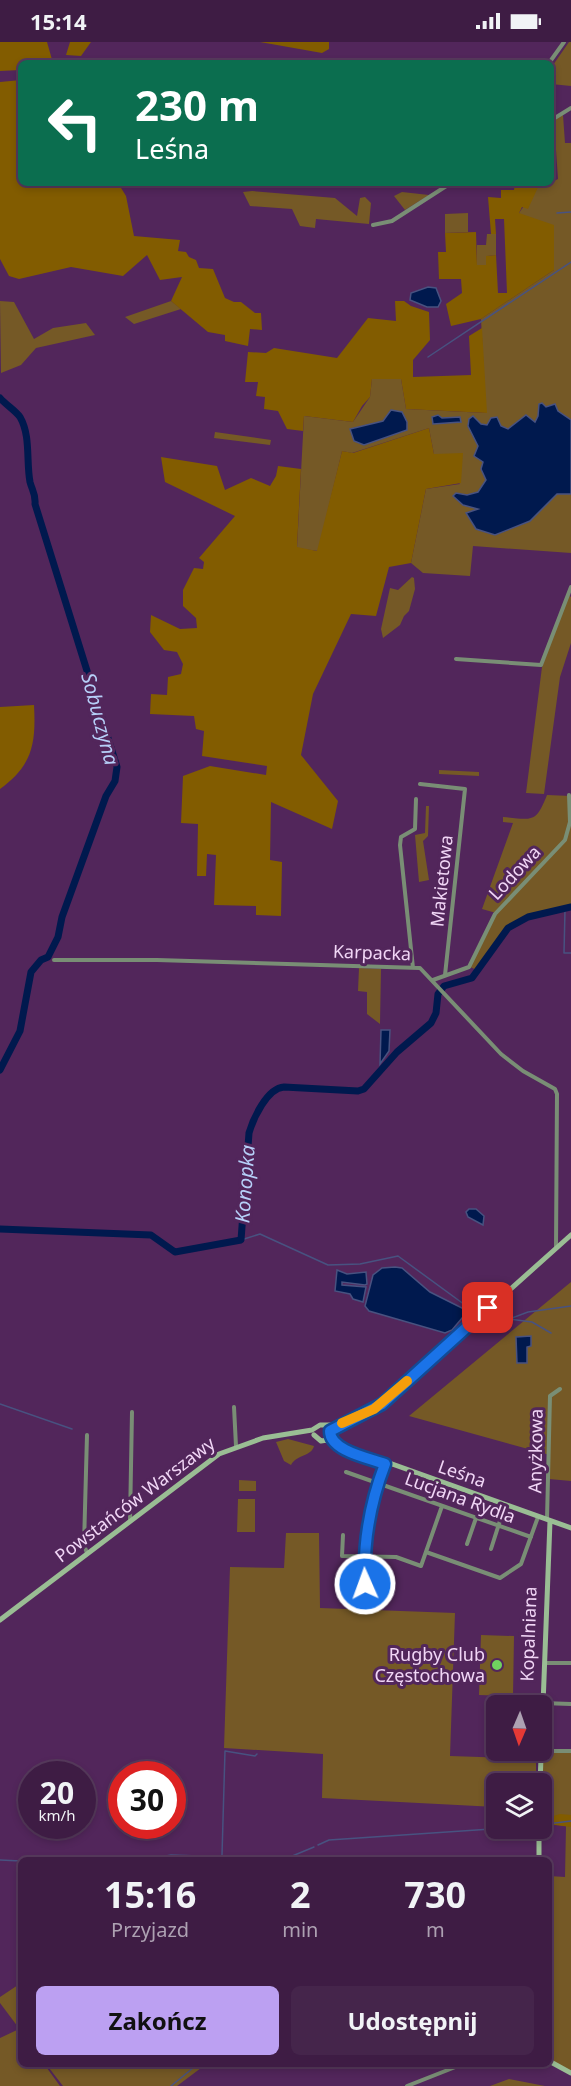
<!DOCTYPE html>
<html lang="pl">
<head>
<meta charset="utf-8">
<style>
  :root { --surface:#3e1c44; --page:#45254b; --text:#f1f3f6; --muted:#ada1b2; --line:#573a5d; --accent:#bca0f2 }
  body { margin:0; font-family:"Noto Sans",sans-serif; background:var(--page); color:var(--text); height:100vh; display:flex; flex-direction:column; font-size:22px; white-space:nowrap }
  * { box-sizing:border-box; margin:0 }
  p { font-size:20px; color:var(--muted) }
  .icon { flex:none; width:33px; height:33px; fill:none; stroke:currentColor; stroke-width:2; stroke-linecap:round; stroke-linejoin:round }
  .map { position:relative; flex:1; overflow:hidden }
  .details { position:absolute; left:18px; top:1815px; width:534px; height:210px; display:flex; flex-direction:column; background:var(--surface); border-radius:9px; box-shadow:0 3px 9px #0003,0 0 0 2px var(--line) }
  .details>* { flex:none }
  .hud { position:absolute; left:18px; top:18px; width:536px; height:126px; border-radius:9px; box-shadow:0 3px 9px #0003,0 0 0 2px var(--line); background:#0b6e4f; color:#fff; overflow:hidden }
  .needle { width:39px; rotate:182deg }
  .fabs { position:absolute; left:486px; top:1653px; display:grid; gap:12px }
  .fabs a { display:grid; place-items:center; width:66px; height:66px; border-radius:9px; background:var(--surface); box-shadow:0 3px 9px #0003,0 0 0 2px var(--line); font-size:30px }
  .speed { position:absolute; left:18px; top:1719px; display:flex; gap:12px; font-size:30px; font-weight:700; text-align:center }
  .speed>* { display:grid; place-content:center; width:78px; height:78px; border-radius:50%; background:var(--surface); box-shadow:0 3px 9px #0003,0 0 0 2px var(--line); line-height:1 }
  .speed small { font-size:15px; font-weight:400 }
  .speed .limit { border:9px solid #d22; background:#fff; color:#111 }
  .pin { position:absolute; display:grid; place-items:center; width:51px; height:51px; color:#fff; margin:-26px; border-radius:12px; box-shadow:0 3px 9px #0006 }
  .me { position:absolute; width:66px; margin:-33px; rotate:358deg; stroke-linejoin:round; filter:drop-shadow(0 0 4px #0008) }
  .turn { display:flex; align-items:center; gap:21px; height:126px; padding:0 18px; font-size:27px }
  .turn .icon { width:78px; height:78px; stroke-width:2.5 }
  .turn b { display:block; font-size:42px; line-height:51px }
  .eta { display:flex; justify-content:space-evenly; align-items:center; height:102px; text-align:center }
  .eta b { font-size:36px; font-weight:700; line-height:42px }
  .action { display:flex; gap:12px; margin-top:auto; padding:12px 18px }
  .action a { flex:1; height:69px; border-radius:9px; background:var(--accent); color:#111; font-size:24px; font-weight:700; line-height:69px; text-align:center }
  .action a+a { background:var(--page); color:var(--text) }
  .status { display:flex; justify-content:space-between; align-items:center; height:42px; padding:0 30px; background:var(--surface); direction:ltr }
  .status svg { height:16px; fill:currentColor }
  .map>svg:first-child { display:block }
  .green { fill:#755926 }
  .forest { fill:#825c00 }
  .water { fill:#00194e; stroke:#485280; stroke-width:1.5 }
  .lines { fill:none; stroke-linecap:round; stroke-linejoin:round }
  .stream { stroke:#485280; stroke-width:1.5 }
  .river { stroke:#00194e; stroke-width:7 }
  .street { stroke:#798e75; stroke-width:4 }
  .secondary { stroke:#9abd94; stroke-width:5 }
  .route-casing { stroke:#114b97; stroke-width:15 }
  .route { stroke:#1a73e8; stroke-width:10 }
  .slow { stroke:#f59e0b; stroke-width:10 }
  .poi-dot { fill:#70d35f; stroke:#52265b; stroke-width:2 }
  .labels { text-anchor:middle; stroke-width:6; stroke-linejoin:round; paint-order:stroke }
  .street-label { font-size:18px; fill:#f1d6f6; stroke:#52265b }
  .poi-label { font-size:18px; fill:#f1d6f6; stroke:#52265b; text-anchor:end }
  .water-label { font-size:20px; font-style:italic; fill:#b6cff8; stroke:#52265b }
</style>
</head>
<body>
<div class="status"><b>15:14</b><svg viewBox="0 0 49 12"><path d="M0 12V9h3v3zM5 12V6h3v6zM10 12V3h3v9zM15 12V0h3v12zM26 1h20v11H26zM47 4h2v5h-2z"/></svg></div>
<div class="map">
<svg width="571" height="2044" viewBox="0 0 571 2044">
  <rect width="100%" height="100%" fill="#52265b"/>
  <!-- green -->
  <path class="green" d="M569,0H571V44L551,42V26Z
    M563,73L565,101H571V511L473,504L470,534L423,531L411,521L426,447L460,442L434,412L429,386L352,411L342,409L318,509L297,506L304,374L353,380L370,355L372,337H401L406,367L486,371L481,277L554,228L519,171L540,141H550L558,137L554,79Z
    M252,149L335,156L357,174L360,156L365,155L371,161L369,182L316,177L315,186L300,184L292,167L250,164L243,150Z
    M402,150L429,153L405,168L394,154Z
    M468,171V190L445,191V172Z
    M487,192H496V213L487,214V223H477V203H486Z
    M0,259L14,260L34,297L53,286L86,281L95,293L36,306L21,323L1,331Z
    M171,259L181,267L134,282L125,275Z
    M215,390L271,398L270,403L214,396Z
    M412,535L414,536L415,547L409,569L404,574L400,583L383,596L381,587L390,546L398,548Z
    M568,553L571,555V601L560,635L544,752L526,751L542,625Z
    M439,728L479,730V734L439,732Z
    M547,753L571,754V863L513,880L477,928L470,925L496,871L482,867L513,781L503,780V775C533,778 536,781 547,753Z
    M426,764H429L428,794L423,799L429,838L419,840L415,793L425,791Z
    M359,926L381,927L380,982L367,972V950L358,949Z
    M571,1240V1439L549,1437L550,1413L409,1374Z
    M288,1397L314,1404C311,1415 297,1412 291,1423L284,1419L276,1400Z
    M239,1438L256,1439V1449H239Z
    M238,1457H255V1490H237Z
    M286,1491H319L320,1566L455,1571L450,1714L536,1717V1741L496,1742V1765L322,1756L323,1712L224,1706L230,1525L284,1526Z
    M481,1593L514,1594L513,1654L479,1653Z
    M542,1709H571V2031L549,2018V1834L565,1835L566,1784L542,1781Z
    M21,1941V1989L0,1961V1955Z
    M17,1988L21,1993V2022H44L60,2044H0V1996Z
    M46,2022H196L201,2026L177,2044H63Z
    M509,2037L545,2044H490Z"/>
  <!-- forest -->
  <path class="forest" d="M0,0H47L53,21H21V28L0,29Z
    M70,0H91L81,14L66,13Z
    M260,0H329V7L322,11Z
    M21,38V141H118L126,154L134,194L180,198L178,209L186,210L189,215L196,218L199,226L213,227L225,256L234,260H241L255,271H261L262,288L250,287L248,304L225,299V293L208,290L171,259L182,235L160,238L147,213L123,234L71,225L19,237L9,234L0,217V40Z
    M515,141H540L528,167L522,165L519,171L554,183V228L481,277L451,284L446,262L462,251L461,237H439L438,210H446L445,191L476,190L477,223H486V214L496,213L498,251H507L504,177H495L496,192H491L488,155L501,156V148H514Z
    M395,259H404L411,264L429,270L430,298L413,318V335L471,333L469,294L482,286L487,371L406,367L401,337H372L370,355L362,364L353,380L304,374L303,389L287,387L278,369L264,367L265,355L256,354L258,340H245L248,310L266,311L274,306L337,316L368,276L396,279Z
    M429,386L434,412L463,411L461,441L426,447L411,521L389,525L376,574L351,572L313,652L301,713L338,759L332,787L271,760L270,818L282,820L281,874L256,873V864L214,863L216,813L207,812L206,834H197L198,782L181,781L183,734L210,724L266,733L267,724L202,714L204,689L196,687L194,674L150,672L151,652L167,653L168,635L181,632L183,622L177,610L164,608L150,590L151,573L180,587L197,586L196,576L183,564V548L194,526L203,527L204,520L199,516L235,474L165,440L161,415L217,424L225,448L251,436L270,444L276,434L278,424L301,427L297,505L317,509L342,409L353,411Z
    M34,663C36,701 33,723 0,747V665Z
    M560,1772L571,1773V1785L547,1782L543,1777Z"/>
  <!-- water -->
  <path class="water" d="M428,245L436,246L441,259L438,265H427L410,258L411,251Z
    M542,361L546,365L555,362L558,369L571,378V452H557L530,479L495,493L476,487L466,471L478,467L463,463L453,454L456,451L467,453L478,450L486,438L481,427L483,420L474,414L478,404L468,384L469,377L473,374L481,382L487,383L491,376L497,375L501,384L508,387L526,373L535,380L538,374L539,362Z
    M391,368L402,370L407,380V388L364,403L354,399L350,387L383,379Z
    M438,373L442,376L460,375L461,380L433,382L432,375Z
    M381,988H390L389,1009L380,1022Z
    M469,1167H476L484,1174L483,1183L468,1175L466,1170Z
    M395,1225L402,1226L430,1250L468,1269L452,1288L445,1291L369,1269L365,1264L373,1233L382,1226Z
    M337,1228L347,1232L366,1230L367,1242L365,1243L342,1240V1243L366,1245L363,1260L353,1257L350,1252L335,1249Z
    M531,1294V1304L527,1305V1321H517L516,1295Z"/>
  <g class="lines">
    <!-- stream -->
    <path class="stream" d="M557,171L571,170
      M428,315L571,220
      M565,868L564,911H571
      M241,1198L260,1192L328,1223L360,1222L398,1214L476,1271
      M484,1277L496,1282L528,1270L571,1264
      M509,1277L532,1280L551,1291
      M0,1362L72,1387
      M547,1782L571,1779
      M318,1803L329,1798L506,1786
      M222,1813L225,1709L255,1714L257,1712
      M0,1818L21,1819
      M145,1818L171,1813L285,1817L314,1805
      M171,2044L193,2026L204,2022"/>
    <!-- river -->
    <path class="river" d="M0,356C6,363 15,368 20,375C31,394 26,419 30,440C32,448 36,452 35,462L117,725L115,739L106,754L62,875L58,895L48,915L41,918L31,930L20,989L0,1028
      M0,1187L151,1193L175,1210L241,1198L249,1091C253,1077 267,1046 284,1045L358,1049L364,1047L397,1010L431,981L436,971L438,952L444,944L472,936L508,886L528,875L571,865"/>
    <!-- street -->
    <path class="street" d="M549,21L564,0
      M550,79L571,66
      M373,183L392,179L451,141
      M456,617L541,623L571,545
      M420,742L465,747L445,933
      M54,918H157L420,926L501,1012L523,1029L555,1047L557,1052L556,1206
      M413,926L400,803L401,795L415,787L416,757
      M433,938L469,925L495,872L565,798L570,780L569,753
      M234,1365L236,1404
      M346,1430L531,1495
      M547,1477L550,1354L560,1347
      M130,1479L132,1370
      M343,1493L342,1514L396,1515L421,1524L442,1464
      M467,1502L476,1476
      M491,1507L505,1463
      M426,1510L500,1536L521,1522L538,1475
      M87,1511L84,1503L87,1393
      M366,1563L364,1514L371,1462L385,1422
      M545,1621H571
      M542,1661L571,1662
      M542,1709H571
      M407,2044L463,2022"/>
    <!-- secondary -->
    <path class="secondary" d="M314,1393L321,1399L327,1398L330,1391L326,1384
      M325,1398L571,1486
      M0,1578L219,1412L263,1396L312,1388L320,1383H333L366,1372L382,1362L571,1193
      M540,1742L550,1479
      M539,1818V1786
      M549,2019L571,2031"/>
  </g>
  <g class="lines">
    <defs>
      <path id="route" d="M365,1542C363,1500 370,1461 385,1422C369,1416 330,1409 330,1389L382,1362L488,1266"/>
    </defs>
    <!-- route casing -->
    <use href="#route" class="route-casing"/>
    <!-- route -->
    <use href="#route" class="route"/>
    <!-- slow -->
    <path class="slow" d="M342,1381L374,1367L407,1339"/>
  </g>
  <!-- markers -->
  <circle class="poi-dot" cx="497" cy="1623" r="6"/>
  <g class="labels">
    <!-- street labels -->
    <g class="street-label">
      <text transform="translate(515 831) rotate(-47)" y="6">Lodowa</text>
      <text transform="translate(442 839) rotate(-84)" y="6">Makietowa</text>
      <text transform="translate(372 911) rotate(2)" y="6">Karpacka</text>
      <text transform="translate(536 1409) rotate(-89)" y="6">Anyżkowa</text>
      <text transform="translate(462 1432) rotate(19)" y="6">Leśna</text>
      <text transform="translate(460 1456) rotate(20)" y="6">Lucjana Rydla</text>
      <text transform="translate(135 1458) rotate(-37)" y="6">Powstańców Warszawy</text>
      <text transform="translate(529 1592) rotate(-88)" y="6">Kopalniana</text>
    </g>
    <!-- poi labels -->
    <g class="poi-label">
      <text x="485" y="1619">Rugby Club<tspan x="485" dy="21">Częstochowa</tspan></text>
    </g>
    <!-- water labels -->
    <g class="water-label">
      <text transform="translate(100 677) rotate(75)" y="7">Sobuczyna</text>
      <text transform="translate(245 1142) rotate(-86)" y="7">Konopka</text>
    </g>
  </g>
</svg>
<div class="fabs">
<a><svg class="needle" viewBox="-14 -14 28 28"><path d="M0-13l5 13h-10z" fill="#e53935"/><path d="M0 13l5-13h-10z" fill="#ada1b2"/></svg></a>
<a><svg class="icon" aria-label="layers" viewBox="0 0 24 24"><path d="M12 4l9 5-9 5-9-5zM3 14l9 5 9-5"/></svg></a>
</div>
<div class="speed"><div>20<small>km/h</small></div><div class="limit">30</div></div>
<div class="pin" style="left:488px;top:1266px;background:#d93025"><svg class="icon" aria-label="arrive" viewBox="0 0 24 24"><path d="M6 21V4h12l-3 4 3 4H6"/></svg></div>
<svg class="me" style="left:365px;top:1542px" viewBox="-20 -20 40 40"><circle r="17" fill="#1a73e8" stroke="#fff" stroke-width="3"/><path d="M0-11L8 9 0 5-8 9z" fill="#fff"/></svg>
<div class="hud">
<div class="turn"><svg class="icon" aria-label="left" viewBox="0 0 24 24"><path d="M17 20v-9H6M10 6l-5 5 5 5"/></svg><div><b>230 m</b>Leśna</div></div>
</div>
<section class="details">
<div class="eta">
<div><b>15:16</b><p>Przyjazd</p></div>
<div><b>2</b><p>min</p></div>
<div><b>730</b><p>m</p></div>
</div>
<div class="action"><a>Zakończ</a><a>Udostępnij</a></div>
</section>
</div>
</body>
</html>
